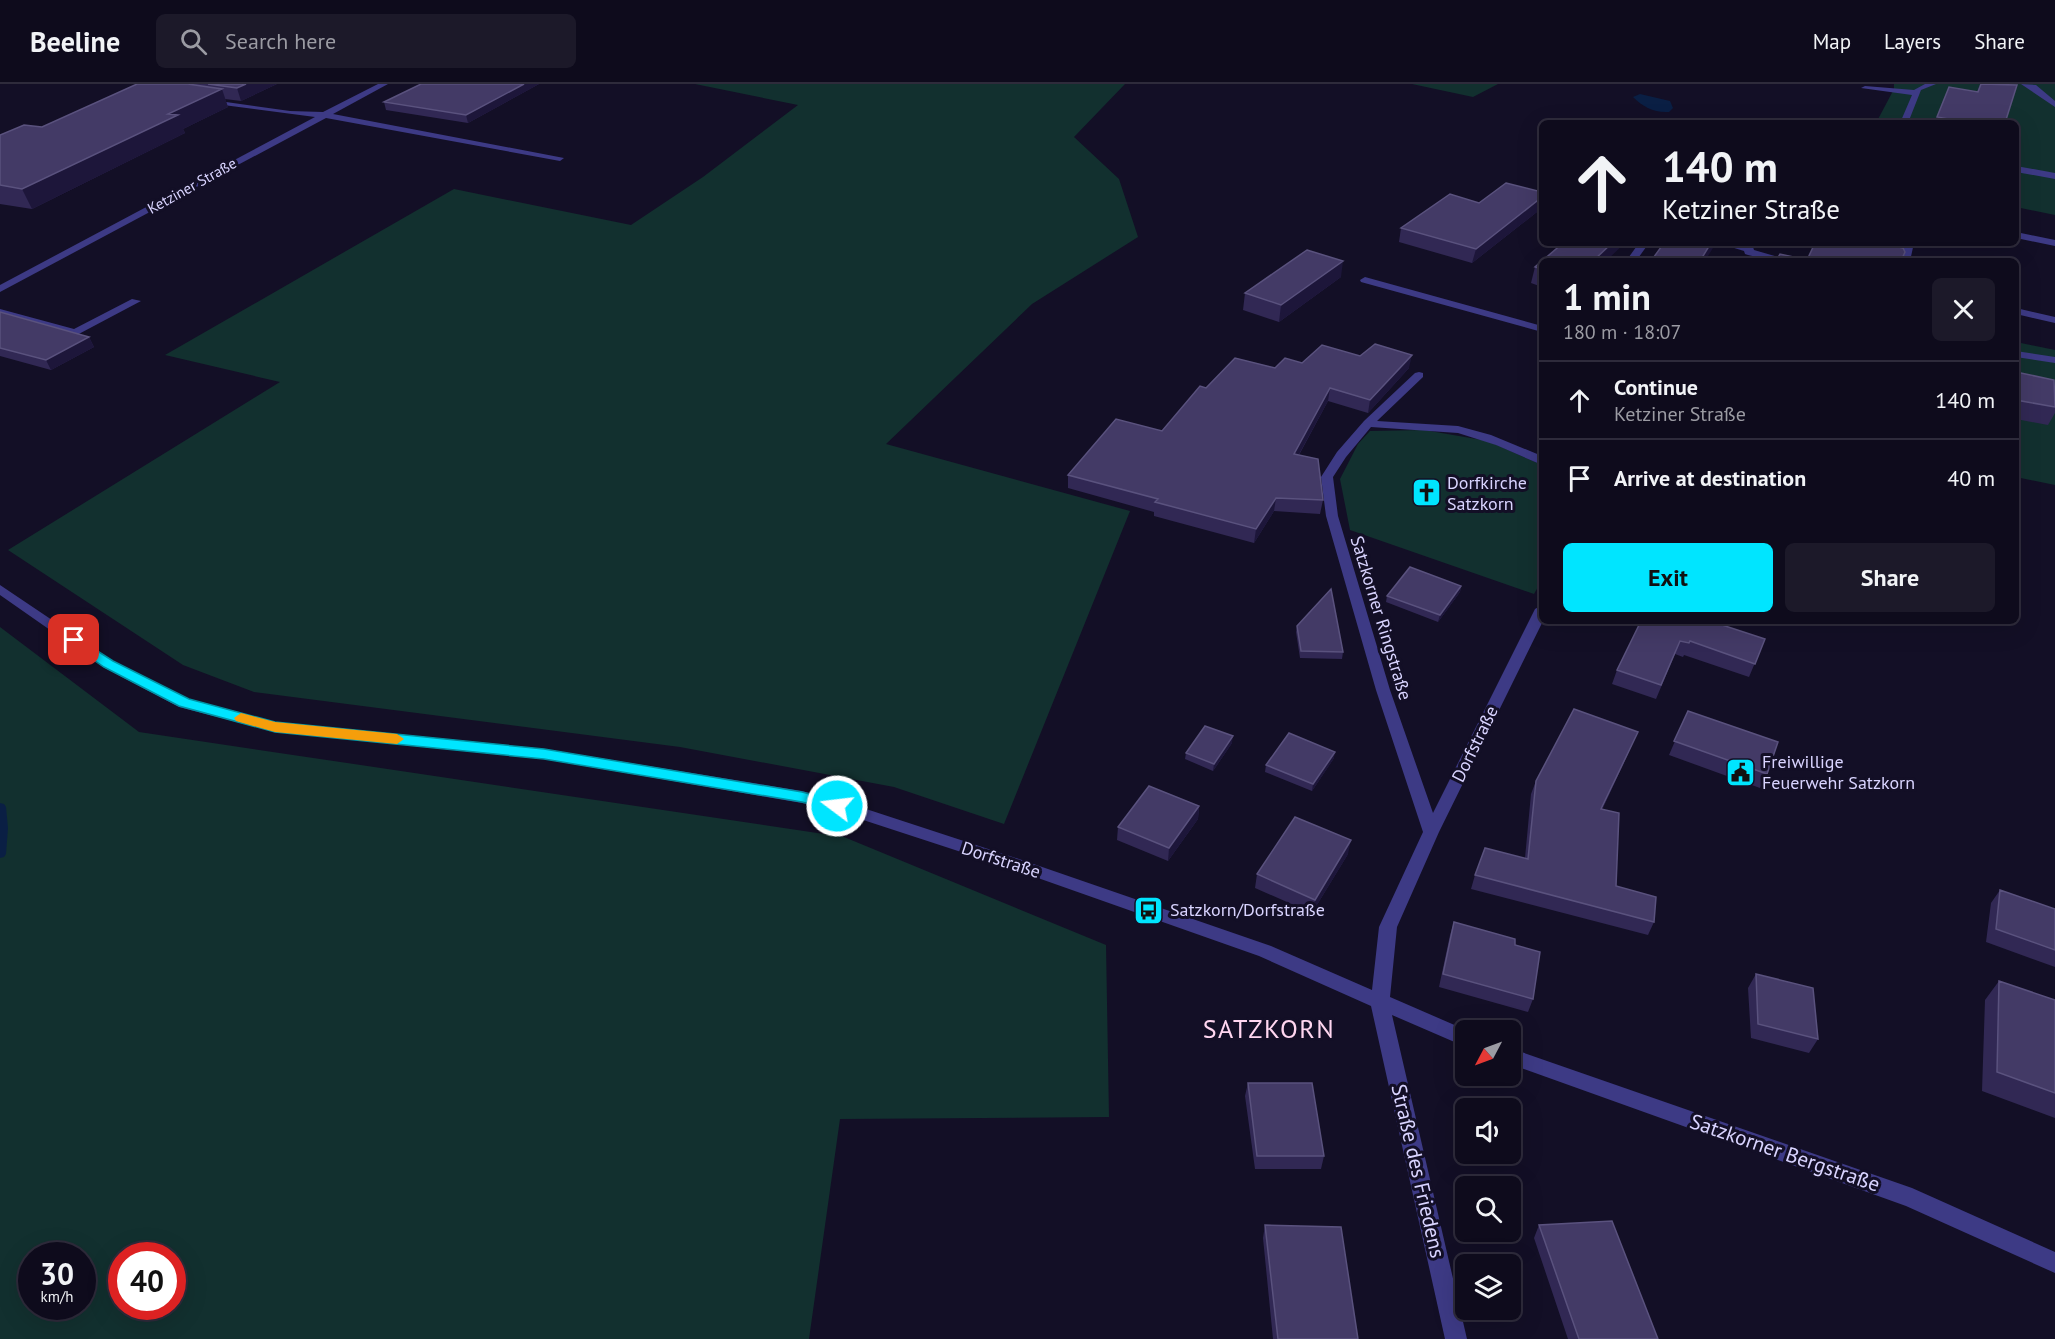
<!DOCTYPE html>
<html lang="en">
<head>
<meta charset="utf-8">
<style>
  :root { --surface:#0e0b1c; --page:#1c1929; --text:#f1f3f6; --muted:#9b9ba3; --line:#2e2b3b; --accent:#00e5ff }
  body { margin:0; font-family:"PT Sans",sans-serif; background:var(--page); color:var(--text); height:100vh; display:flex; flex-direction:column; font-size:22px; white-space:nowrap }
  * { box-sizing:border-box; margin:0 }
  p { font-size:20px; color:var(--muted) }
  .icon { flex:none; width:33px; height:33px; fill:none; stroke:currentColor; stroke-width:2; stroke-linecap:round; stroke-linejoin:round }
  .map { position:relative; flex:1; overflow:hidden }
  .details { position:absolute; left:1539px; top:174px; width:480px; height:366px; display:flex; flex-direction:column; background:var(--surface); border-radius:9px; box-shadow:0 6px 24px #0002,0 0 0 2px var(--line) }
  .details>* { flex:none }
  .hud { position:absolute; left:1539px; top:36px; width:480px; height:126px; border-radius:9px; box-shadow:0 6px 24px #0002,0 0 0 2px var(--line); background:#0e0b1c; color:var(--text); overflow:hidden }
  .needle { width:39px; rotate:229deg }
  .fabs { position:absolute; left:1455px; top:936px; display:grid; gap:12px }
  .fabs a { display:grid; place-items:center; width:66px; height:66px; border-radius:9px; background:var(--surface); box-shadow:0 6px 24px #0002,0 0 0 2px var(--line); font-size:30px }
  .speed { position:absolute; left:18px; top:1158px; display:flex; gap:12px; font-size:30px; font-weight:700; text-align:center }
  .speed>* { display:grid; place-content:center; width:78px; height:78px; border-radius:50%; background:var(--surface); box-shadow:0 6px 24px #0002,0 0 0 2px var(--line); line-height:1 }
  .speed small { font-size:15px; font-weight:400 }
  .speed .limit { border:9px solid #d22; background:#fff; color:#111 }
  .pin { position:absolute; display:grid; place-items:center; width:51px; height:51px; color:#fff; margin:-26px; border-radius:12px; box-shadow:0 3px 9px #0006 }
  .me { position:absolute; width:66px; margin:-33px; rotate:285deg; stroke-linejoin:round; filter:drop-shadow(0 0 4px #0008) }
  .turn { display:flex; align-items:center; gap:21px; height:126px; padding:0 24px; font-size:27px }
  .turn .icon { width:78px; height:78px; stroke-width:2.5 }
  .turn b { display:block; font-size:42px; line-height:51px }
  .round { display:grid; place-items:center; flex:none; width:63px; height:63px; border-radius:9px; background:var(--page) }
  .headline { display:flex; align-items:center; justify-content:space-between; height:102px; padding:0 24px }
  h1 { font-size:36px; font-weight:700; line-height:45px }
  .action { display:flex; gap:12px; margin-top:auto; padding:12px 24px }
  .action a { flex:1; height:69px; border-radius:9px; background:var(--accent); color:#111; font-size:24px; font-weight:700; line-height:69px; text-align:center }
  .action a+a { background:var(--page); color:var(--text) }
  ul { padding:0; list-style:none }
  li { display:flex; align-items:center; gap:18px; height:78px; padding:0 24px; border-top:2px solid var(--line) }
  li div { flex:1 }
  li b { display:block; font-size:22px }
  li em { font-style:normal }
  header { display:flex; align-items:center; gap:36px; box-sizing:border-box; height:84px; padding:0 30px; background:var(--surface); border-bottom:2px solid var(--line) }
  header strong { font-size:28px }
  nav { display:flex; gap:33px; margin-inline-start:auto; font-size:21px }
  .search { width:420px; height:54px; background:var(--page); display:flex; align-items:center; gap:15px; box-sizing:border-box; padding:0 21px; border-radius:9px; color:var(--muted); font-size:22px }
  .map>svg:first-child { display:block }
  .green { fill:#12302f; fill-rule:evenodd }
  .water { fill:#0a1f44 }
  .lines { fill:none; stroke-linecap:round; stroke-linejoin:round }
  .stream { fill:#0a1f44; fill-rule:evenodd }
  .minor { fill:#3d3a85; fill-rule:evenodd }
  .wall { fill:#312854 }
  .shaded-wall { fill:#1d163a }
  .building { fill:#433a66; stroke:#5a527e; stroke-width:1.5 }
  .route { fill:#00e5ff; stroke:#0095a6; stroke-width:1.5 }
  .slow { fill:#f59e0b }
  .labels { text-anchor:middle; stroke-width:6; stroke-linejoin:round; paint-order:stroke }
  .far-street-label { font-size:15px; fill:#d9d4ff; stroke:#130f26 }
  .poi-label { font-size:18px; fill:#d9d4ff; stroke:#130f26; text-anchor:start }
  .street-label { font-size:18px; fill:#d9d4ff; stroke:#130f26 }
  .near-street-label { font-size:21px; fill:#d9d4ff; stroke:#130f26 }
  .near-quarter-label { font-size:26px; letter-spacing:1.5px; fill:#ffd6f0; stroke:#130f26 }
</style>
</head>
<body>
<header>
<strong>Beeline</strong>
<div class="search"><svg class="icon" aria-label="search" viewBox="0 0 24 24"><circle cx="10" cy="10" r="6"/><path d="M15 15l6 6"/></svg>Search here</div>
<nav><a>Map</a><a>Layers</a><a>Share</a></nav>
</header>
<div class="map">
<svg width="2055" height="1255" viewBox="0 0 2055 1255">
  <rect width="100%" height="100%" fill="#130f26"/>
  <!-- green -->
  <path class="green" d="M695,0H1125L1074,53L1119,95L1138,153L1032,220L886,360L1130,427L1004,740L894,703L680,663L254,608L183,581L8,466L280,298L165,271L454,105L631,141L703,93L798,21Z
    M1412,0H1498L1473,13Z
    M1894,0H2055V131L2016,123V39H1876L1894,5Z
    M2016,258L2055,266V401L2016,393Z
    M1424,346L1488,357L1542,381V496L1534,510L1350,446L1340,395L1358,360L1370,347Z
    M0,543L139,648L844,753L1106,861L1109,1033L840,1035L809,1255H0ZM32,1172H82V1222H32ZM122,1172H172V1222H122Z"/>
  <!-- water -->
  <path class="water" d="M1640,10L1670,17L1673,24L1669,28C1654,29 1643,23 1633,13Z"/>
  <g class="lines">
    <!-- stream -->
    <path class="stream" d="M0,719L4,720L6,723L8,744L6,770L4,773L0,774Z"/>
    <!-- minor -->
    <path class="minor" d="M378,0H388L333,30L564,74L560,77L326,34L0,208V201L315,33L208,19L204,17L205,15L290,27L323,28Z
      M1925,0H1936L1921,6L1908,39H1900L1912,11L1861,4L1865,2L1914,6Z
      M2021,0L2036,1L2055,17V23Z
      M2016,82L2055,89V95L2016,88Z
      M2016,148L2055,156V162L2016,154Z
      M1639,159H1649L1636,177H1626Z
      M1718,159L1750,162L1753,163L1754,166L1792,177H1774L1748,171L1745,170L1744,167Z
      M1904,159H1914L1910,177H1900Z
      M1365,193L1542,242V248L1361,198L1360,196Z
      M132,215L141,217L75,252L0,231V225L74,245Z
      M2016,224L2055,233V239L2016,230Z
      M2016,267L2055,273V279L2016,273Z
      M1419,288L1423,289V293L1377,337L1458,342L1491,351L1542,372V381L1496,361L1458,349L1371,343L1346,373L1333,393L1338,432L1390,606L1433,729L1535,525L1542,521L1543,537L1439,748L1397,843L1390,913L1466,946V963L1392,931L1467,1255H1445L1371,922L1259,872L1007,783L851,732L802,719L544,675L275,648L179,623L103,583L0,511V501L113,577L189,615L275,638L544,665L802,707L860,723L1019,775L1271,862L1372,906L1379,843L1423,748L1376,606L1326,432L1321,393L1337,368L1364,337L1415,289Z
      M1510,964L1912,1104L2055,1168V1189L1906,1122L1510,980Z"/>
  </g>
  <!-- wall -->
  <path class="wall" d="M137,0H277L241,17L225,15L228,23L183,45L185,49L32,125L0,120V51L42,43Z
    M421,0H539L468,39L386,26L384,18Z
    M1980,0L2005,39H1934L1937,33L1977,8Z
    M1542,108V124L1472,179L1399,158L1401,144L1479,119Z
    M1542,177V203L1531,199L1535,183Z
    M1341,193L1279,238L1243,226L1245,209Z
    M0,228L89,253L94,263L51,286L0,272Z
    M1360,272L1409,284L1368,329L1328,317L1299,371L1323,416L1320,430L1274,427L1254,459L1154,432V428L1068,404V391L1162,347L1206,304L1275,284L1302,279Z
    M2016,288L2055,301V329L2048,341L2016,335Z
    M1461,502L1460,508L1438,538L1386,518L1387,512Z
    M1641,537L1765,555L1749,593L1684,571L1683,573L1675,570L1656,615L1612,600L1617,586Z
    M1297,542L1343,568L1342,575L1300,574L1296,548Z
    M1688,627L1767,690L1760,704L1669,671Z
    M1232,659L1213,687L1185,675L1186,669Z
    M1632,661L1602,726L1616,802L1654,838L1648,851L1471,805L1475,791L1525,774L1531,710L1536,697Z
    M1334,674L1312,707L1265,688L1266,681Z
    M1199,722L1198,735L1168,777L1117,756L1118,743Z
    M1348,770L1312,829L1255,804L1257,790Z
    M2000,806L2055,825V883L1986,858L1991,819Z
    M1454,838L1515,861L1533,915L1528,928L1439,903L1450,851Z
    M1756,890L1818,955L1809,969L1751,954L1748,904Z
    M1999,897L2055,916V1034L1982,1007L1985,916Z
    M1248,999L1324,1072L1321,1085H1255L1245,1012Z
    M1265,1141L1358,1255H1273L1263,1154Z
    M1539,1141L1658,1255H1568L1534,1154Z"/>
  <!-- shaded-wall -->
  <path class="shaded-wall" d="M246,0H277L241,17L237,4Z
    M524,0H539L468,39L466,31Z
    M222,5L228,23L183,45L185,49L32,125L22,105L168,30Z
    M1542,113V124L1472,179L1476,165Z
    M1612,159H1625L1606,177H1593Z
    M1711,159H1716L1705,177H1700Z
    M1343,177L1341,193L1279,238L1281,221Z
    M89,253L94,263L51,286L46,276Z
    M1412,271L1409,284L1368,329L1370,316Z
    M1330,304L1328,317L1292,383L1294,370Z
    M1276,414L1274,427L1254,459L1256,445Z
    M1461,502L1460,508L1438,538L1440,531Z
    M1638,648L1596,739L1601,725Z
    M1233,652L1232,659L1213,687L1214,680Z
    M1335,668L1334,674L1312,707L1313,700Z
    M1199,722L1198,735L1168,777L1169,764Z
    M1351,756L1348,770L1312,829L1315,816Z"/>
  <!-- building -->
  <path class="building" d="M137,0H188L222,5L168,30L178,31L22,105L0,101V51L24,41L42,43Z
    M208,0H246L237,4Z
    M421,0H524L466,31L384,18Z
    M1981,0L2017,1L2005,39H1971L1937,33L1949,3L1978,8Z
    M1506,99L1542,108V113L1476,165L1401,144L1450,110L1479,119Z
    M1563,159H1612L1593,177H1542Z
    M1664,159H1711L1700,177H1651Z
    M1815,159H1881L1903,164L1905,168L1901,177H1776L1780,170L1807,176Z
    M1307,166L1343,177L1281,221L1245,209Z
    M1542,177V185L1535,183Z
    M0,228L89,253L46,276L0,264Z
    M1375,260L1412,271L1370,316L1330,304L1294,370L1318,375L1323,416L1276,414L1256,445L1155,418L1158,415L1068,391L1116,335L1162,347L1200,302L1206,304L1235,274L1275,284L1285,274L1302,279L1322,261L1360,272Z
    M2016,288L2054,296L2055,323L2016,316Z
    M1410,483L1461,502L1440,531L1387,512Z
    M1331,505L1343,568L1301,567L1297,542Z
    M1641,537H1710L1765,555L1755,580L1690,557L1689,559L1680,557L1661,601L1617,586Z
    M1574,625L1638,648L1601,725L1619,729L1616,802L1656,813L1654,838L1475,791L1485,764L1528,775L1536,697Z
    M1688,627L1778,658L1767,690L1674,657Z
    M1205,642L1233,652L1214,680L1186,669Z
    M1289,649L1335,668L1313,700L1266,681Z
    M1149,702L1199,722L1169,764L1118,743Z
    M1295,733L1351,756L1315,816L1257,790Z
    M2000,806L2055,825V866L1996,845Z
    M1454,838L1515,855V861L1540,868L1533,915L1443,890Z
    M1756,890L1813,904L1818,955L1758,940Z
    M1999,897L2055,916V1009L1997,988Z
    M1248,999H1312L1324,1072H1257Z
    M1612,1137L1658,1255H1579L1539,1141Z
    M1265,1141L1341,1143L1358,1255H1278Z"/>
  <!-- route -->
  <path class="route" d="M74,552L113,577L189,615L275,638L544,665L802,708L842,718L844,722L837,727L802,718L544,675L275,648L179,622L104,583L69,559L67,556L69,553Z"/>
  <!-- slow -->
  <path class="slow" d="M241,629L275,638L397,650L404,655L397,660L275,648L236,637L234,634Z"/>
  <!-- icons -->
  <defs>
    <symbol id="church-square" viewBox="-11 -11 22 22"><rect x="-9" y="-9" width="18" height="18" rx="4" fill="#00e5ff" stroke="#130f26"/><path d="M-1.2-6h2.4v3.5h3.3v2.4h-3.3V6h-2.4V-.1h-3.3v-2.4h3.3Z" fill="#111"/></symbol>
    <symbol id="civic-square" viewBox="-11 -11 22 22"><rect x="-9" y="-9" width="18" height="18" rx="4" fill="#00e5ff" stroke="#130f26"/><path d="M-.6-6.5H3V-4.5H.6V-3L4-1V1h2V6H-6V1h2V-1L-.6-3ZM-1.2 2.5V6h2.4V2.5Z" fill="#111"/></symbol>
    <symbol id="bus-square" viewBox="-11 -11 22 22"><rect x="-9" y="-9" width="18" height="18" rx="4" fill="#00e5ff" stroke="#130f26"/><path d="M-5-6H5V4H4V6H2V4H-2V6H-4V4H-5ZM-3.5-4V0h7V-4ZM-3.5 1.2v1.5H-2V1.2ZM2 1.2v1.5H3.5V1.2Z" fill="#111"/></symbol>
  </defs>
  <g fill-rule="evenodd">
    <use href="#church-square" x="1410" y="392" width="33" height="33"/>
    <use href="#civic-square" x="1724" y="672" width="33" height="33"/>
    <use href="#bus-square" x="1132" y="810" width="33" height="33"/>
  </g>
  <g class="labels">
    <!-- far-street labels -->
    <g class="far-street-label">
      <text transform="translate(192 102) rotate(-29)" y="5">Ketziner Straße</text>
    </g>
    <!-- poi labels -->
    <g class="poi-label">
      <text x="1447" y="405">Dorfkirche<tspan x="1447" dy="21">Satzkorn</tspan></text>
      <text x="1762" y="684">Freiwillige<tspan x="1762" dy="21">Feuerwehr Satzkorn</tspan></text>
      <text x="1170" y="832">Satzkorn/Dorfstraße</text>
    </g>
    <!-- street labels -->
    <g class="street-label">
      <text transform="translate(1381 534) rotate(73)" y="6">Satzkorner Ringstraße</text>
      <text transform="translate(1475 660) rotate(-64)" y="6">Dorfstraße</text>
      <text transform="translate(1001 776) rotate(18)" y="6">Dorfstraße</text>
    </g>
    <!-- near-street labels -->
    <g class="near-street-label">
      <text transform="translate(1785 1069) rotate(19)" y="7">Satzkorner Bergstraße</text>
      <text transform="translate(1418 1087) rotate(77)" y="7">Straße des Friedens</text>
    </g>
    <!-- near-quarter labels -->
    <g class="near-quarter-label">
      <text x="1269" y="954">SATZKORN</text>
    </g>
  </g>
</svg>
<div class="fabs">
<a><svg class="needle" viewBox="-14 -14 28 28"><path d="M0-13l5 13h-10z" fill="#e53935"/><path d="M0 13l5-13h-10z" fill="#9b9ba3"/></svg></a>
<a><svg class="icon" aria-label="sound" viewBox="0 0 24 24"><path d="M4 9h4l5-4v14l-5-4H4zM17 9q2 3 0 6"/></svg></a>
<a><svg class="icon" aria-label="search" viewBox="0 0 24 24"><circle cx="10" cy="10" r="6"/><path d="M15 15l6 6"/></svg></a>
<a><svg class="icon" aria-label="layers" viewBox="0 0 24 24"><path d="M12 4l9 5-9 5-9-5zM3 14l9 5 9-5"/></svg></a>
</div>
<div class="speed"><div>30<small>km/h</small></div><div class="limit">40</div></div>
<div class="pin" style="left:74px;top:556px;background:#d93025"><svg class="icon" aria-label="arrive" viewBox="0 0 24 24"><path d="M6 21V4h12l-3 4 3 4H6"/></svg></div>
<svg class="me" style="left:837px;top:722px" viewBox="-20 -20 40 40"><circle r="17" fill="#00e5ff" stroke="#fff" stroke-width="3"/><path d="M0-11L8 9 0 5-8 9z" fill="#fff"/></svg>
<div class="hud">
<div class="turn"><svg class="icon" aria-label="ahead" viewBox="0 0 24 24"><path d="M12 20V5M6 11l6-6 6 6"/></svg><div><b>140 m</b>Ketziner Straße</div></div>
</div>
<section class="details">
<div class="headline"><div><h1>1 min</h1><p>180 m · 18:07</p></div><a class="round"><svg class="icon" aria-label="close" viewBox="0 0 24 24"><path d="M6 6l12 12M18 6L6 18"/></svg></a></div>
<ul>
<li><svg class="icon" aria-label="ahead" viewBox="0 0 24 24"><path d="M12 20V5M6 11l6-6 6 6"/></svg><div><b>Continue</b><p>Ketziner Straße</p></div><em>140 m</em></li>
<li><svg class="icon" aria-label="arrive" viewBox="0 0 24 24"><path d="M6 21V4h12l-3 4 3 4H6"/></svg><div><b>Arrive at destination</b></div><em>40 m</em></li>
</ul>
<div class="action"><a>Exit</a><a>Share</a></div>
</section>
</div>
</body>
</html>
